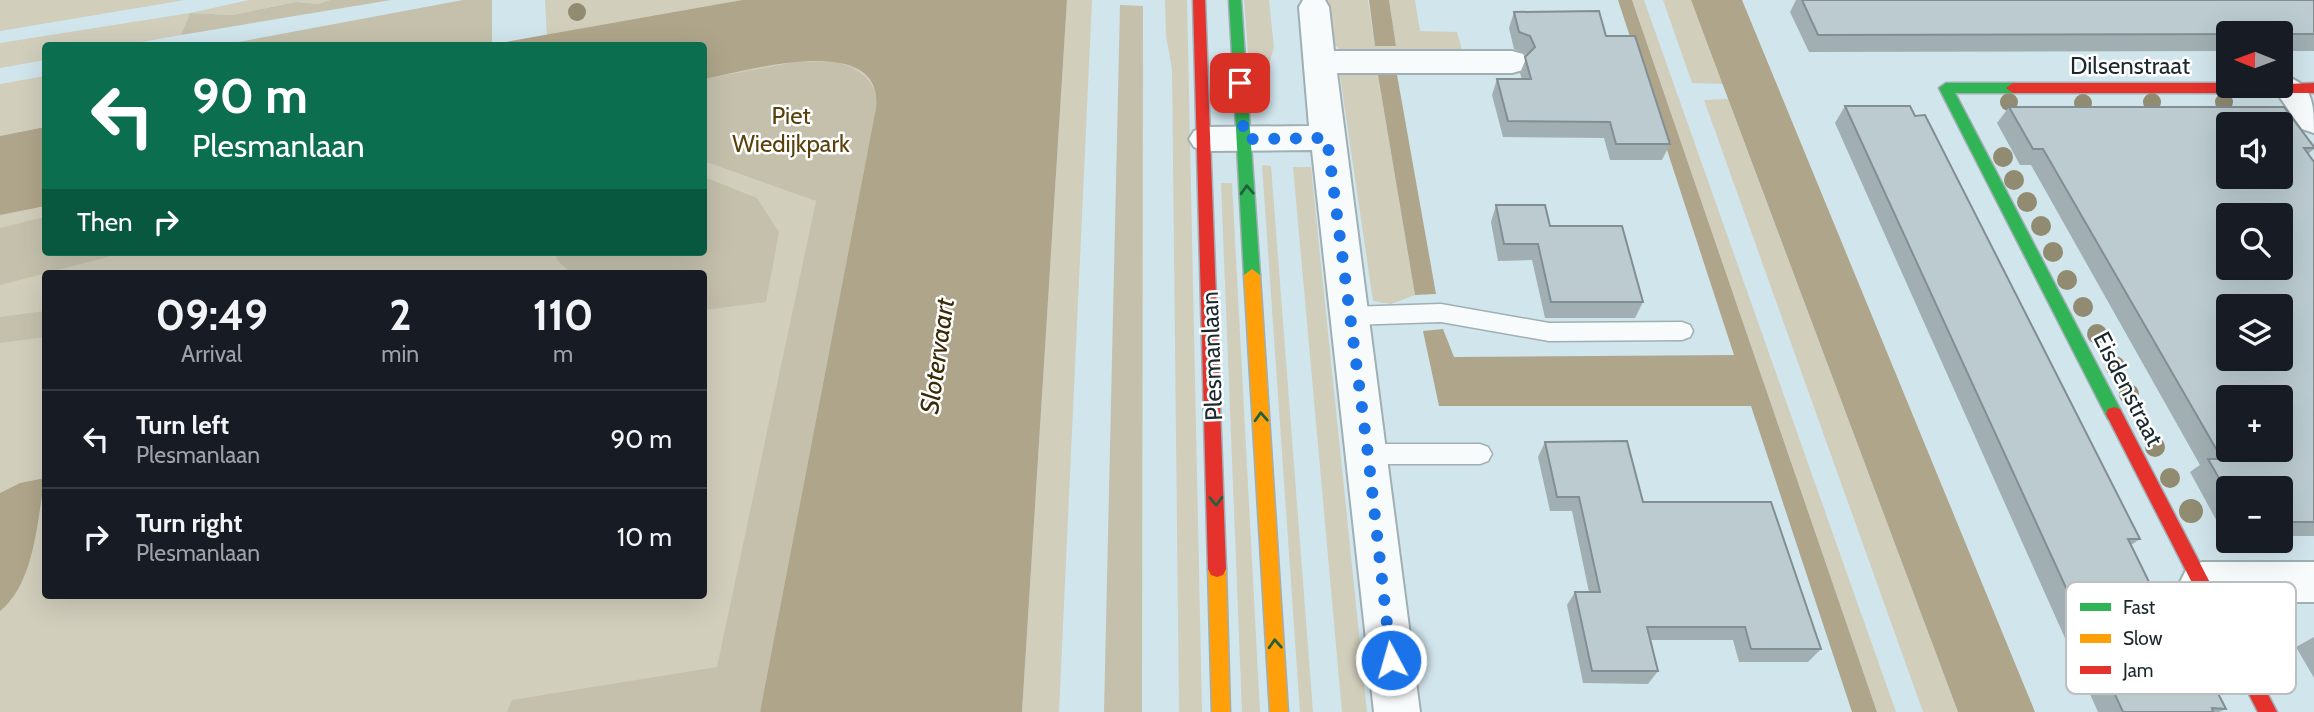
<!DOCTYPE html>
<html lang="en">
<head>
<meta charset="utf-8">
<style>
  :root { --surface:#171b24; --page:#20242c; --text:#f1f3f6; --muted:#9ea1a6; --line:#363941 }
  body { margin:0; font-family:Cabin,sans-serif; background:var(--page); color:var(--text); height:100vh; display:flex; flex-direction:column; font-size:26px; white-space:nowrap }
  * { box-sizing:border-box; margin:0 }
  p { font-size:23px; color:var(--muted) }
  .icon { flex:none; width:38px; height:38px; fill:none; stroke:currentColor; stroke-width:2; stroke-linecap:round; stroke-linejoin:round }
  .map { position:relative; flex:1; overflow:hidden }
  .panel { position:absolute; left:42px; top:270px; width:665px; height:329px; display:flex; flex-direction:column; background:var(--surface); border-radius:7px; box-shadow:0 7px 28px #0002 }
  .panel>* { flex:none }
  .hud { position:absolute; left:42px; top:42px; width:665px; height:214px; border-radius:7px; box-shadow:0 7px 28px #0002; background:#0b6e4f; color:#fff; overflow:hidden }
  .needle { width:46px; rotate:271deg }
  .controls { position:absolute; left:2216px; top:21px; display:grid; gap:14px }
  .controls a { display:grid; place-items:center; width:77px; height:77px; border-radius:7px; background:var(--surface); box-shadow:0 7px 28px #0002; font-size:35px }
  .pin { position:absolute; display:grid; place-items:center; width:60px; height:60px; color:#fff; margin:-30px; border-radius:14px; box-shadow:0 4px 10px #0006 }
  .me { position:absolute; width:77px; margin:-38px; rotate:354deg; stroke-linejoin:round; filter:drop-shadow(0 0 5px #0008) }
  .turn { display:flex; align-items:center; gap:24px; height:147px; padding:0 35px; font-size:32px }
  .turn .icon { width:91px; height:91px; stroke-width:2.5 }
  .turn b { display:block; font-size:49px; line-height:60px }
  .then { display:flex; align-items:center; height:66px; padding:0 35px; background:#0003; gap:14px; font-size:26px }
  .eta { display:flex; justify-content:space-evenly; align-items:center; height:119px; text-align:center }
  .eta b { font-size:42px; font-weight:800; line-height:49px }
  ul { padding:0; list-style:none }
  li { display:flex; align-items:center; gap:21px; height:98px; padding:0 35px; border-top:2px solid var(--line) }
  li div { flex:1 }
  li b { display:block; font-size:26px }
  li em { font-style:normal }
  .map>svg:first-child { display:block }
  .green { fill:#d1cebc; fill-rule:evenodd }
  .forest { fill:#c4c0ac }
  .water { fill:#afa58a }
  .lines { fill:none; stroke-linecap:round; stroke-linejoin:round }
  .lane-casing { stroke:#9fafb4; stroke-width:3 }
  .street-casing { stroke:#9fafb4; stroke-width:4 }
  .fast-casing { stroke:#9fafb4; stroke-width:3 }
  .slow-casing { stroke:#9fafb4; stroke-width:3 }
  .jam-casing { stroke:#9fafb4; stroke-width:3 }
  .lane { fill:#f8fbfc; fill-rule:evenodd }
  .street { fill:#f8fbfc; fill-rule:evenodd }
  .fast { fill:#30b455; fill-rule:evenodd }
  .slow { fill:#ff9f0a; fill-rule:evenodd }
  .jam { fill:#e5322d; fill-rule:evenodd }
  .tree { fill:#908b71 }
  .wall { fill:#a1afb3 }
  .building { fill:#bbcbd0; stroke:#838e92; stroke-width:2; fill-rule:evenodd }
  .oneway { stroke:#23613e }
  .route { stroke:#1a73e8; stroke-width:12; stroke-dasharray:0 21.6 }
  .labels { text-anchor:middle; stroke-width:5; stroke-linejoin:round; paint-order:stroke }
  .street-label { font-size:24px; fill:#1b292e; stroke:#fff }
  .park-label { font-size:24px; fill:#5a410c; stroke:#fff }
  .water-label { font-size:26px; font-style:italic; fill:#3a2905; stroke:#fff }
  .key { fill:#fff; stroke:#bbbfc0; stroke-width:2 }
  .key-label { font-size:19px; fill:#1b292e }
</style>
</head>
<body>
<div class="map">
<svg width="2314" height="712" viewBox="0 0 2314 712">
  <rect width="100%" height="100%" fill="#d1e5ec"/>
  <!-- green -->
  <path class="green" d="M0,0H185L0,31Z
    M249,0H330L318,4L296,2L232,15L190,13L181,35L125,45L46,46L45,60L0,68V43L190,13Z
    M545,0H742L547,36Z
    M1067,0H1092L1059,712H1022Z
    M1165,0H1187L1202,712H1179L1172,69L1166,36Z
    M1244,0H1269L1274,48L1263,83L1264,107L1252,104Z
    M1315,0H1368L1375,46L1396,45L1389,0H1415L1420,31L1457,32L1463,54L1342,51L1331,42Z
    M1632,0H1644L1896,712H1877Z
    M1663,0H1691L1723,84L1692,83Z
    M896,37L777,712H0V199L45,188L46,252H704V46ZM46,273H704V595H46Z
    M1339,69H1377L1415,295L1391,304L1373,301Z
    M45,76V127L0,136V84Z
    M1728,99L1958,712H1923L1704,100Z
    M1262,165L1271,166L1313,712H1300Z
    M1293,167H1311L1367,712H1342Z
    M1221,183H1232L1260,712H1242Z"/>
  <!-- forest -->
  <path class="forest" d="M330,0H391L181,35L190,13L232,15L296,2L318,4Z
    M463,0H492V45H222Z
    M1120,5L1143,6L1142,712H1104Z
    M834,61C858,68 879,80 876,108L760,712H507L512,700L717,667L816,201L704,161V79L796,62Z
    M704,177L757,198L779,232L766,302L704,310V273H571L557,260L556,252H704Z
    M45,217L46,252H127L0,285V228Z
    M45,311V337L0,343V317Z"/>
  <!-- water -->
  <path class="water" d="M742,0H1067L1022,712H760L876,108C884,29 743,72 704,79V46L489,45Z
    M1369,0H1389L1396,46H1375Z
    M1618,0H1632L1877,712H1852L1751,406H1439L1423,331L1443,329L1454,357L1734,355Z
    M1691,0H1742L2035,712H1958Z
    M1377,69H1396L1436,294L1415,295Z
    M45,127V206L0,215V136Z
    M45,478C37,520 35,583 0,611V493L20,483Z"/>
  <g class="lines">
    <defs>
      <path id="lane" d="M1441,304L1549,323L1682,322L1690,325L1693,331L1690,337L1682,340L1549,341L1441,322L1349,325L1341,322L1338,316L1341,310L1349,307Z
        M1368,444H1480L1488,447L1492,454L1488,461L1480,464H1368L1360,461L1356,454L1360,447Z"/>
      <path id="street" d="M1303,0H1325L1329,7L1334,51H1512L1523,54L1528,62L1523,70L1512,73H1337L1420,712H1374L1312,150L1206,151L1194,147L1189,139L1194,131L1206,127L1309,126L1299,7Z
        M2290,78C2314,86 2314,109 2314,133L2302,129L2274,89L2280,86V81Z
        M2202,562H2314V602H2202L2187,596L2180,582L2187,568Z"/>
      <path id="fast" d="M1229,0H1241L1260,275L1252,281L1244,275Z
        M1946,83H2013L2020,88L2013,93H1955L2120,409L2122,414L2120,419L2114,421L2108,419L1939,88Z"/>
      <path id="slow" d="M1252,269L1260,275L1288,712H1270L1244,275Z
        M1217,561L1223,563L1226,569L1230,712H1212L1208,569L1211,563Z"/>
      <path id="jam" d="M1193,0H1205L1226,569L1223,575L1217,577L1211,575L1208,569Z
        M2013,83H2228V86L2314,83V93H2013L2006,88Z
        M2114,407L2120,409L2277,712H2258L2106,414L2108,409Z"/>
    </defs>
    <!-- lane casing -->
    <use href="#lane" class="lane-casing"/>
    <!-- street casing -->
    <use href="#street" class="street-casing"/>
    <!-- fast casing -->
    <use href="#fast" class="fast-casing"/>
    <!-- slow casing -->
    <use href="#slow" class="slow-casing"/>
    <!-- jam casing -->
    <use href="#jam" class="jam-casing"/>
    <!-- lane -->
    <use href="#lane" class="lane"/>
    <!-- street -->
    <use href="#street" class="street"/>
    <!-- fast -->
    <use href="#fast" class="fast"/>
    <!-- slow -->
    <use href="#slow" class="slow"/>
    <!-- jam -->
    <use href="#jam" class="jam"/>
  </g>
  <!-- trees -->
  <g class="tree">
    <circle cx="577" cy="12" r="9"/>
    <circle cx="2009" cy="102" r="9"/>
    <circle cx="2152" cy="102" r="9"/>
    <circle cx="2224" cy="102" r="9"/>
    <circle cx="2083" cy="103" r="9"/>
    <circle cx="2003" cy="157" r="10"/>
    <circle cx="2014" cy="180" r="10"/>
    <circle cx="2027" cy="202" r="10"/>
    <circle cx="2041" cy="226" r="10"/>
    <circle cx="2053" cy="252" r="10"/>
    <circle cx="2067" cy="280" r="10"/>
    <circle cx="2083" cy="307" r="10"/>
    <circle cx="2097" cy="334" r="10"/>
    <circle cx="2115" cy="366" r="10"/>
    <circle cx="2129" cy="394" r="10"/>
    <circle cx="2155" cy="447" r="10"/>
    <circle cx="2170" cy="478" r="10"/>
    <circle cx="2191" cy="511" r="12"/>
  </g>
  <!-- wall -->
  <path class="wall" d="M1796,0H2314V51H2280V33H2228V51L1809,52L1790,12Z
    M1514,12L1606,36L1670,144L1662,160H1610L1604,138L1503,137L1492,95L1497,79H1522L1520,73L1527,56L1525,53L1514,49L1509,28Z
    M1845,106L2140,539L2131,545L2170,625L2226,709L2219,712H2098L1835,123Z
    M2009,107L2314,147V149L2308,154L2314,162V536H2280V488H2228V536H2225L2190,472L2200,465L2031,165H2020L1997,123Z
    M1496,205L1550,226L1643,302L1635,318H1545L1532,260L1498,261L1491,222Z
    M1545,442L1643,502L1821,649L1808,662H1739L1733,640H1651L1658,671L1648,684L1583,683L1567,605L1575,592H1589L1572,511H1550L1538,457Z
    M2314,637V678L2296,647Z"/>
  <!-- building -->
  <path class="building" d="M1802,0H2314V34L1818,35Z
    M1599,11L1606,36H1635L1670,144H1616L1610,122L1508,121L1497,79H1531L1525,57L1535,47L1530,36L1519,32L1514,12Z
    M1845,106H1910L1915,116L1925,115L2140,539H2128L2170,625H2183L2226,709L2212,708L2213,712H2123Z
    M2009,107H2284L2314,147V148H2304L2314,162V522H2280V488H2228V494L2208,459H2222L2043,149H2033ZM2228,124H2280V177H2228ZM2228,215H2280V268H2228ZM2228,306H2280V359H2228ZM2228,397H2280V450H2228Z
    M1496,205H1545L1550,226H1622L1643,302H1551L1538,244H1504Z
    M1627,441L1643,502H1771L1821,649H1751L1745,627H1647L1658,671H1592L1575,592H1600L1579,497H1557L1545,442Z"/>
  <!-- one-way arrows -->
  <defs><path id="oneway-chevron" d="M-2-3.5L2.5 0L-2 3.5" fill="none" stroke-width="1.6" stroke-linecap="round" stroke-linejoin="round" transform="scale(1.75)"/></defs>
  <g class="oneway">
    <use href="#oneway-chevron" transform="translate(1247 190) rotate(-93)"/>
    <use href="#oneway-chevron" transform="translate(1261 417) rotate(-93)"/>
    <use href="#oneway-chevron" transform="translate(1216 501) rotate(88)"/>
    <use href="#oneway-chevron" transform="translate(1275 644) rotate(-93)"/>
  </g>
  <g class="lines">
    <!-- route -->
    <path class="route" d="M1240,83L1244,139L1327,138L1368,454L1391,660"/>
  </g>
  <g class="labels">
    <!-- street labels -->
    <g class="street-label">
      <text x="2130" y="74">Dilsenstraat</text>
      <text transform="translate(1212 356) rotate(-92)" y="8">Plesmanlaan</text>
      <text transform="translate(2128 389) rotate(63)" y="8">Eisdenstraat</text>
    </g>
    <!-- park labels -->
    <g class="park-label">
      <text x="791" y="124">Piet<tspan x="791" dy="28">Wiedijkpark</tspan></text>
    </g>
    <!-- water labels -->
    <g class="water-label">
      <text transform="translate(937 356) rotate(-82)" y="9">Slotervaart</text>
    </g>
  </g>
  <!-- legend -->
  <rect x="2066" y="582" width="230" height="112" rx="10" class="key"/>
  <rect x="2080" y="603" width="31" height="8" fill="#30b455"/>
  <rect x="2080" y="634" width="31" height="9" fill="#ff9f0a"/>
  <rect x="2080" y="666" width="31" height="8" fill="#e5322d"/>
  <g class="key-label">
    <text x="2123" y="614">Fast</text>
    <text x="2123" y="645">Slow</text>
    <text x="2123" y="677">Jam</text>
  </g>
</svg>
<div class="controls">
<a><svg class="needle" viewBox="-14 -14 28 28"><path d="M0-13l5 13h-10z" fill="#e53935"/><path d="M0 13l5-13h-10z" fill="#9ea1a6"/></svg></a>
<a><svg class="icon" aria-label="sound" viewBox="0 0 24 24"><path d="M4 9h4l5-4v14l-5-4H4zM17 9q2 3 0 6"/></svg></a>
<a><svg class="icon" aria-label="search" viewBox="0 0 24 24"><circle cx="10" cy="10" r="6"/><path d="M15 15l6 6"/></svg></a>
<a><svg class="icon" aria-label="layers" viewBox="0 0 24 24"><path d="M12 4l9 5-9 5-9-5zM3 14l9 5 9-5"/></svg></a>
<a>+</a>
<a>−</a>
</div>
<div class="pin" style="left:1240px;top:83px;background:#d93025"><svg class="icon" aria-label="arrive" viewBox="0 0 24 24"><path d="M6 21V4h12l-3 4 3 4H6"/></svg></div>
<svg class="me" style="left:1391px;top:660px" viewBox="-20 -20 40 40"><circle r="17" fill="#1a73e8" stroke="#fff" stroke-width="3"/><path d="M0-11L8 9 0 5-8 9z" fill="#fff"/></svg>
<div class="hud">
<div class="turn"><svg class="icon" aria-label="left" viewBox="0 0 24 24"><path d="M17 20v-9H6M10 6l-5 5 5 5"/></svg><div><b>90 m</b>Plesmanlaan</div></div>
<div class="then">Then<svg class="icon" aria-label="right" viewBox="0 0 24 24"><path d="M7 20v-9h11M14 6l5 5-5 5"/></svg></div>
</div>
<section class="panel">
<div class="eta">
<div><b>09:49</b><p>Arrival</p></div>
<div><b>2</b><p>min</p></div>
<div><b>110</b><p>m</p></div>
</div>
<ul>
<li><svg class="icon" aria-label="left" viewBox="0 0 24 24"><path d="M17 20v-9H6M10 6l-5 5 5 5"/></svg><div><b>Turn left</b><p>Plesmanlaan</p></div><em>90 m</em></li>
<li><svg class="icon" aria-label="right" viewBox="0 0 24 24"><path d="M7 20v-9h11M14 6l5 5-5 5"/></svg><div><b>Turn right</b><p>Plesmanlaan</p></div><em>10 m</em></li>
</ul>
</section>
</div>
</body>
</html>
